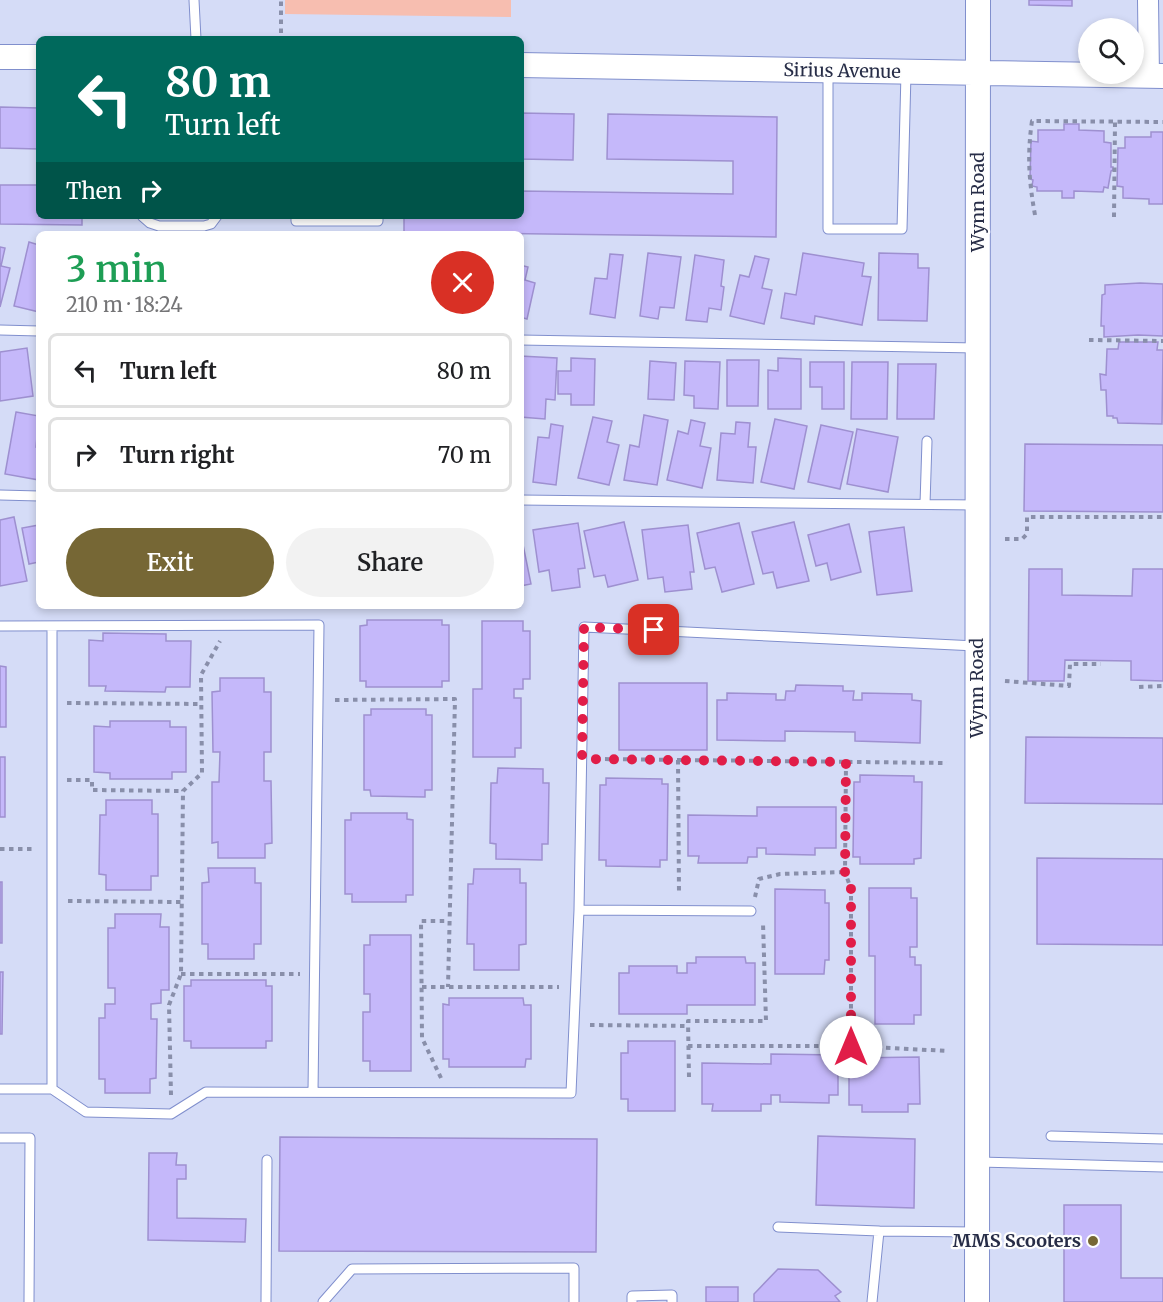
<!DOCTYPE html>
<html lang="en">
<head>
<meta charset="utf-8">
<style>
  :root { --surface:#fff; --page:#f2f2f2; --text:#202124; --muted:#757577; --line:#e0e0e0; --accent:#766735 }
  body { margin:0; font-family:Merriweather,serif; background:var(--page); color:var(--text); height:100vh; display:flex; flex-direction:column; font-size:22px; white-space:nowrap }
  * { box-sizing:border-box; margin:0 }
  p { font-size:20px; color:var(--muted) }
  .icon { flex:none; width:33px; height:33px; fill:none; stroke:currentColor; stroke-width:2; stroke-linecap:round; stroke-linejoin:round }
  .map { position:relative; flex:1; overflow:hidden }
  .side { position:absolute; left:36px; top:231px; width:488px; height:378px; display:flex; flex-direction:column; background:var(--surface); border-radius:9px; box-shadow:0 3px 9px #0003 }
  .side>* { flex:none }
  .top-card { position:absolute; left:36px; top:36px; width:488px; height:183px; border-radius:9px; box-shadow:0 3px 9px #0003; background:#00695c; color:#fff; overflow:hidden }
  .buttons { position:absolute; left:1078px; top:18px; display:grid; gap:12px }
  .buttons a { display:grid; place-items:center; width:66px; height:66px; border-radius:50%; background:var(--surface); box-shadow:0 3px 9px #0003; font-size:30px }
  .pin { position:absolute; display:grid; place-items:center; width:51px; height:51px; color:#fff; margin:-26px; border-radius:12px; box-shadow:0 3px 9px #0006 }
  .me { position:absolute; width:66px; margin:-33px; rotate:0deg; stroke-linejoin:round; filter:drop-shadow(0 0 4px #0008) }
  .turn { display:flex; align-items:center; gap:21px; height:126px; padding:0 30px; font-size:27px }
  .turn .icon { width:78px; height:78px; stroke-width:2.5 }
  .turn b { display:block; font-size:42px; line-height:51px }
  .then { display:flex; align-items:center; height:57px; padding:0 30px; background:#0003; gap:12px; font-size:22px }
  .round { display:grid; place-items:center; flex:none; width:63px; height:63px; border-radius:32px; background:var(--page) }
  .headline { display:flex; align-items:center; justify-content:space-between; height:102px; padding:0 30px }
  h1 { font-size:36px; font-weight:600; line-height:45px; color:#1e9e55 }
  .primary-button { display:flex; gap:12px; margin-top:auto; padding:12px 30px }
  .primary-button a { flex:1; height:69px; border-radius:36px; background:var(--accent); color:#fff; font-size:24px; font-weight:600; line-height:69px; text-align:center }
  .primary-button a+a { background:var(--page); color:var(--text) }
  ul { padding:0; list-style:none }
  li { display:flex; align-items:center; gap:18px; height:75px; margin:0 12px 9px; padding:0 18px; border:3px solid var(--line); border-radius:9px }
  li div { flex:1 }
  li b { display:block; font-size:22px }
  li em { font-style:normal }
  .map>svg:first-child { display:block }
  .green { fill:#f7beb0 }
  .building { fill:#c5b8fa; stroke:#9e90d0; stroke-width:1.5 }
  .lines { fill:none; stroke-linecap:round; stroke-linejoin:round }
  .service-casing { stroke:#808fcd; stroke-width:11 }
  .minor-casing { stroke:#808fcd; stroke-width:22 }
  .tertiary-casing { stroke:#808fcd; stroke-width:26 }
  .path { stroke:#898faa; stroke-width:4; stroke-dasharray:4.5 4.5; stroke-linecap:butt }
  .service { stroke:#fff; stroke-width:9 }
  .minor { stroke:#fff; stroke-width:20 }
  .tertiary { stroke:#fff; stroke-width:24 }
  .route { stroke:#e11d48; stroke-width:10; stroke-dasharray:0 18 }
  .poi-dot { fill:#766735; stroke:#fefefe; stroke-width:2 }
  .labels { text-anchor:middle; stroke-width:4.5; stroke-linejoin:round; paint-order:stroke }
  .street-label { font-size:18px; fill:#272d47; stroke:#fefefe }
  .poi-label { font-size:18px; font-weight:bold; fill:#272d47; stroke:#fefefe; text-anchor:end }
</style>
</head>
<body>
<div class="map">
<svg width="1163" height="1302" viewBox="0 0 1163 1302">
  <rect width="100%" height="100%" fill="#d5dcf7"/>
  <!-- green -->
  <path class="green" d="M285,0H511V17L285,14Z"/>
  <!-- building -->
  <path class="building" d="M1029,0H1072V6L1029,5Z
    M0,107L39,108V149L0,148Z
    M520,113L574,114L573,160L520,159Z
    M608,114L777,117L776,237L404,232V216H520V191L733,194V161L607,159Z
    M1064,124H1079V130L1104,131V142L1111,143V167H1113V170L1111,171L1108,188L1104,187L1103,192L1074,191V198H1062V191H1037V187L1032,186L1033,180L1030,179L1031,141L1038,142V130H1064Z
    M1151,132H1163V204H1149V199L1123,198V187L1117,186L1118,148H1125V137H1151Z
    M0,185H39V216H82V225L0,224Z
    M29,242L39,245V312L14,306Z
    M0,247L5,248L1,266L10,268L0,307Z
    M648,253L681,257L674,308L660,307L658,319L640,316Z
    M803,253L864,263L862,276L871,277L862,325L815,316L814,324L781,318L785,293L796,295Z
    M879,253L918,254V268H929L927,321L878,320Z
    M610,254L623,255L615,318L590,314L595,278L607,279Z
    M695,255L724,260L721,286L724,287L721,310L709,308L707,322L686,320Z
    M755,256L769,259L762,288L772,290L764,324L730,316L740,275L749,277Z
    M520,265L528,267L525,280L535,283L527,319L520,317Z
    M1140,283L1163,284V336L1138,335L1104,337V326H1101L1102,295L1105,294V285Z
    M1119,342H1158L1157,350H1163L1162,424L1118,423L1117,418H1113V416H1107L1106,390H1101L1100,374L1106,375L1107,349H1118Z
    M27,348L33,396L0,401V352Z
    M520,356L557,358L555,400L546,399L545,419L520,417Z
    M571,358L595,359L594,405H571V394H558V371H571Z
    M778,358L801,359V409H768V370L778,371Z
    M727,360H759L758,406H727Z
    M650,361L676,363L674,400L648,399Z
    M685,361L720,362L718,409L694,408V396L684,395Z
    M810,362H844V409H822V387H810Z
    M852,362H888L887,419H851Z
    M898,364H936L934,419H897Z
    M16,412L39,416L36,447H39V480L5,474Z
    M644,415L668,420L657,485L624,480L630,445L639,447Z
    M593,417L612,421L607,442L619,445L609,485L578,478Z
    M775,419L807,426L794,489L761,482Z
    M691,420L705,423L700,446L711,448L702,488L667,480L678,431L688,434Z
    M736,422L750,423L748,447H756L753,483L717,480L721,433L735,434Z
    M551,424L563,426L556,485L533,482L538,437L549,438Z
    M821,425L853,432L840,489L808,482Z
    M857,429L898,437L888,492L847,484Z
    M1025,444L1163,445V512L1024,511Z
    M14,517L27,581L0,586V520Z
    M624,522L638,580L608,587L605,575L594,577L584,531Z
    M794,522L809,581L777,588L773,572L763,574L752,532Z
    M578,523L585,568L578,569L580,587L552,591L549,570L539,572L533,530Z
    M739,523L754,584L722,592L715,567L705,569L697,533Z
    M849,524L861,572L831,580L827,563L816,566L808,535Z
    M39,525V562L29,564L22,528Z
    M688,525L694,572H690L692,589L665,592L663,577L648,579L642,530Z
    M904,527L912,591L877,595L869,532Z
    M520,530L531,584L520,586Z
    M1029,569H1062V595L1132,596L1133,569H1163V681L1131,680V661L1065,660L1064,681H1028Z
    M367,620H442V625H449V681H442V687H366V681H360V626L367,625Z
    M482,621H523V631H530V679H523V689H514V698H521V748H515V757H473V689H482Z
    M103,633L166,634V641H191L190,687H166L165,692L105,691L106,686H89V640L103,641Z
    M0,666L6,667V727H0Z
    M220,678H264V692H271V752H264V781H271L272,843L265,844V858H218V842L212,843V782H219L220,752H213L212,692L220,691Z
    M619,683H707V750H619Z
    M796,685L843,686V691H854L853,700H862V693L912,694V700L921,701L920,743L855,741V732L785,731V741L717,740V700H727V693L776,694V700H785L786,691H795Z
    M371,709H426V715H432V790H425V797L371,796L370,790H364V715H371Z
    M110,721H170V727H186V772H172V779H110V773L94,772V726L110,727Z
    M1026,737L1163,738V804L1025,803Z
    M0,757H5V817H0Z
    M498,768L543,769V783H549L548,844H542V860L496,859V844L490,843L491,783H497Z
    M860,775L914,776V782H922L921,858L914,859V864H860V857H853L854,782H860Z
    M606,778L662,779V784H668L667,860H660V867L606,866V860H599L600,785H606Z
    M106,800H152V814H158V876H151V890H106V875L99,874L100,815H106Z
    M757,807H836V848H815V855L766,854V848H757V857H748L747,863H698L699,856H688V815L757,816Z
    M351,813H407V819L413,820V895H406V902H352V894H345V820H351Z
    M1037,858L1163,859V945L1037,944Z
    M208,868H255V883H261V944H254V959H208V944H202V883L209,882Z
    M474,869H520V883H526V944L519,945V970H474V944H467L468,884H473Z
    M0,882H2V943H0Z
    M869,888H911V898H917V947H910V957H915V965H921V1015H914V1024H875V956H869Z
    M775,889L825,890V903H829V960H825L824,974H775Z
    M115,914H161L160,927H169V990H161V1003L151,1004V1019H157L156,1078L150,1079V1093H105V1079H99V1018H105V1004H115V988H108V928H115Z
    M370,935H411V1071H370V1061H363V1012H370V994H364V945H370Z
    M696,957H745L746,963H755V1005H687V1014H619V973H629V966H677V973H687V963H696Z
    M0,972H3L2,1034H0Z
    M191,980H266V986H272V1041H266V1048H191V1041H184V986H191Z
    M449,998H523L524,1005H531V1059H526L525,1067H449V1059H443V1004L449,1005Z
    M628,1041H675V1111H628V1099H621V1053H628Z
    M771,1054L838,1055V1095H829V1103L780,1102V1095H771V1104H761V1111H712L713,1104H702V1063L771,1064Z
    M919,1057L920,1104H908V1112H862V1105H849V1058Z
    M818,1136L915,1139L914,1208L816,1205Z
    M280,1137L597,1139L596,1252L279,1251Z
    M149,1153H177L176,1165H186V1179H177V1218L246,1219L245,1242L148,1240Z
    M1064,1205H1121V1278H1163V1302H1064Z
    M778,1269L818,1270L841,1292L835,1296L840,1302H754V1294Z
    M706,1287H738V1302H706Z"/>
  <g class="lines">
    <defs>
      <path id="service" d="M194,0L196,39
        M828,71V229H902L906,73
        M142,216L150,223L159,226H204L211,224L217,216
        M296,216V221H378V216
        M0,330L39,331
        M520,340L977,348
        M0,495L39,496
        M520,500L977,505
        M925,504L927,441
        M0,626L319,625L313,1092
        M579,910L751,911
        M0,1089H52L86,1112L171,1114L206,1092L571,1093L579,910L584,627L976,646
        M52,1089V626
        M1051,1136L1163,1139
        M0,1138H30L29,1302
        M979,1162L1163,1167
        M778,1227L879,1231L872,1302
        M879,1231L976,1232
        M266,1302L267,1160
        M323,1302L352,1269L574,1268V1302
        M632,1302V1296L672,1295V1302"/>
      <path id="minor" d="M1148,0L1149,76"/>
      <path id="tertiary" d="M0,57H39
        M520,65L1163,76
        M977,1302L978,0"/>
    </defs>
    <!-- service casing -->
    <use href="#service" class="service-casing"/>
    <!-- minor casing -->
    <use href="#minor" class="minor-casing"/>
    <!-- tertiary casing -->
    <use href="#tertiary" class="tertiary-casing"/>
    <!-- path -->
    <path class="path" d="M281,33V0
      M1035,215C1029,182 1027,155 1032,121L1163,122
      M1114,217L1115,122
      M1089,340L1163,341
      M1005,539H1022L1027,534V517H1163
      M1005,681L1069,686L1070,664H1101
      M1139,687L1163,686
      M335,700L455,699L448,987
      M67,703L202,704
      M596,759L947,763
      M678,760L679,894
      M846,762L845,872L851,889V1046
      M67,780H92V790L183,791
      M0,849H35
      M755,897L759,879L780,874L845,872
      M68,901L181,902
      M181,974H300
      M422,987H559
      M590,1025L688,1026
      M688,1046H851L948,1051
      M689,1077L688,1021H766L763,923
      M441,1078L422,1038L421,921H448
      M171,1095L169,1005L181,974L183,791L202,773L201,675L220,641"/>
    <!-- service -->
    <use href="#service" class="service"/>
    <!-- minor -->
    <use href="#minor" class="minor"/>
    <!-- tertiary -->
    <use href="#tertiary" class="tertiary"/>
  </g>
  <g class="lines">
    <!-- route -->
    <path class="route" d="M654,630L584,627L582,759L846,762L845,872L851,889V1047"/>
  </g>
  <!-- markers -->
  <circle class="poi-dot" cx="1093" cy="1241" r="6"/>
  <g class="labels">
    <!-- street labels -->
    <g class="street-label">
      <text transform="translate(842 71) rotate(1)" y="6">Sirius Avenue</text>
      <text transform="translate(978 202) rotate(-90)" y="6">Wynn Road</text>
      <text transform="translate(977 688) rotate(-90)" y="6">Wynn Road</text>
    </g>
    <!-- poi labels -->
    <g class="poi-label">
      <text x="1081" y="1247">MMS Scooters</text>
    </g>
  </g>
</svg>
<div class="buttons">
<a><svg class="icon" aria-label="search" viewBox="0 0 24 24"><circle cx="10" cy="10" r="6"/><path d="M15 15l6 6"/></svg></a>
</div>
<div class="pin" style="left:654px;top:630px;background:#d93025"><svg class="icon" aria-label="arrive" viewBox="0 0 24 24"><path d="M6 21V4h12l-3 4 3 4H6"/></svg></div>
<svg class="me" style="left:851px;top:1047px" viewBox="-20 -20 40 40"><circle r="19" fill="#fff"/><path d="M0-13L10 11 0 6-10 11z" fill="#e11d48"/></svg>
<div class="top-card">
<div class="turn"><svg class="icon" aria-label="left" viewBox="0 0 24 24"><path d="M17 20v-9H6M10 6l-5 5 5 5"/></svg><div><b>80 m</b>Turn left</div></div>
<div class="then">Then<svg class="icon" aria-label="right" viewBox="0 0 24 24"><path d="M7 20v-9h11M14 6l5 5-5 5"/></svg></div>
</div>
<section class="side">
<div class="headline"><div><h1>3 min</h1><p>210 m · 18:24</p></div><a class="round" style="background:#d93025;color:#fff"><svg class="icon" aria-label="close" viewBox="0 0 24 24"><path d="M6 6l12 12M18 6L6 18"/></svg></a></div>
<ul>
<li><svg class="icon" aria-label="left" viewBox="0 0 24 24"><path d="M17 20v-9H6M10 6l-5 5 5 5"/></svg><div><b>Turn left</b></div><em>80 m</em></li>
<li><svg class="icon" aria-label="right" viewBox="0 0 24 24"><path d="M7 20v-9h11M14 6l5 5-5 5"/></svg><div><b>Turn right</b></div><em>70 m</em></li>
</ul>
<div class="primary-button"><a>Exit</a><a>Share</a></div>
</section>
</div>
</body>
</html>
